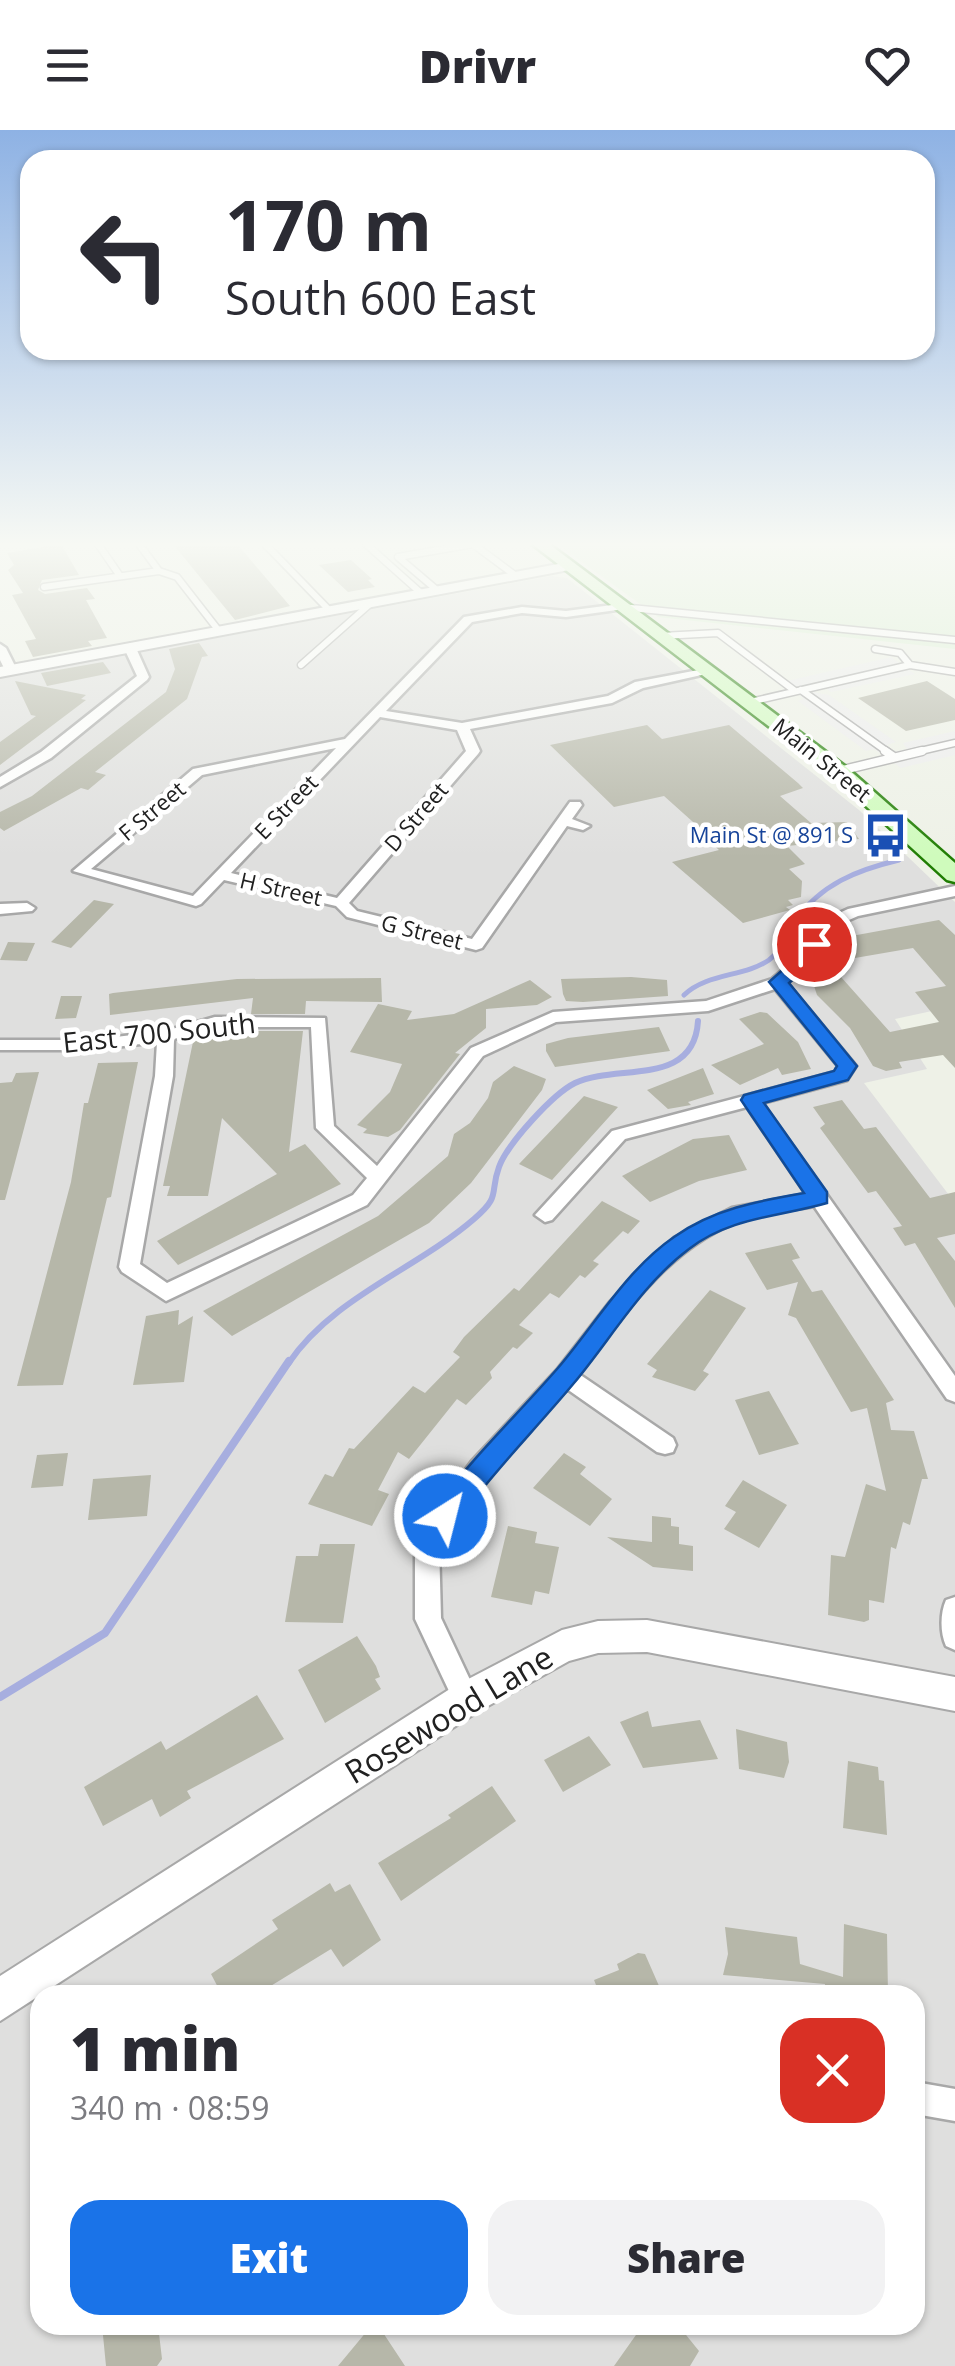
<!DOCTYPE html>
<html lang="en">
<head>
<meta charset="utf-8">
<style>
  :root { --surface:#fff; --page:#f2f2f3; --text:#2b2b33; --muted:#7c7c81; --accent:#1a73e8 }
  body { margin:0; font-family:"Open Sans",sans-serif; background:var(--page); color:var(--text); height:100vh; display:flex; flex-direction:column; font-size:38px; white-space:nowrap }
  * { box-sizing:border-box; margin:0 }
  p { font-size:32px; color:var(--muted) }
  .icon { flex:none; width:55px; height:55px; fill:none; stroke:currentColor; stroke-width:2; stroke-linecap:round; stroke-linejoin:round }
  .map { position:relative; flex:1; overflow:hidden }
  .details { position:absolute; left:30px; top:1855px; width:895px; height:350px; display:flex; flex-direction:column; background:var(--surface); border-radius:30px; box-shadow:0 2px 8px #0004 }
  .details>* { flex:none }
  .top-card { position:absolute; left:20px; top:20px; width:915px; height:210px; border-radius:30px; box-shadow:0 2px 8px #0004; background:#fff; color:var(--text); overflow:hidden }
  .pin { position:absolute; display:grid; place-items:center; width:85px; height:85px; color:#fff; margin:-42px; border:5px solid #fff; border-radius:50%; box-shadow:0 2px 10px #0007 }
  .me { position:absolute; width:110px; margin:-55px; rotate:36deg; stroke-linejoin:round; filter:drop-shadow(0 0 8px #0008) }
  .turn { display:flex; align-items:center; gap:35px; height:210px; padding:0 40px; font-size:45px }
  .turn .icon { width:130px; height:130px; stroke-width:2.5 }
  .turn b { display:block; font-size:70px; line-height:85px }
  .round { display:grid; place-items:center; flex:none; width:105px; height:105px; border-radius:30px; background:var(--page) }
  .head { display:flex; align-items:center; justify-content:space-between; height:170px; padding:0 40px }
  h1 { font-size:60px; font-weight:800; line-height:75px }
  .button { display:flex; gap:20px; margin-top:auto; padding:20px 40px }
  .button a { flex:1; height:115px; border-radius:30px; background:var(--accent); color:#fff; font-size:40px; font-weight:800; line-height:115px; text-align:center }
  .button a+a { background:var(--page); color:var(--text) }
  header { display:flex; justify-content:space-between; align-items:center; height:130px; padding:0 40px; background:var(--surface); font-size:45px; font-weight:800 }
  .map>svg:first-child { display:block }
  .residential { fill:#dfdfde; fill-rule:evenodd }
  .farmland { fill:#dbf0d3 }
  .parking { fill:#ededed }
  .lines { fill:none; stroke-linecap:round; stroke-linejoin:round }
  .stream-far2 { stroke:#a7aedf; stroke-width:5 }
  .stream-far1 { stroke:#a7aedf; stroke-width:6 }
  .stream { stroke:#a7aedf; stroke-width:8 }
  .building { fill:#b6b7a9 }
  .service-far1-casing { stroke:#a8a8a8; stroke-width:9 }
  .service-casing { stroke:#a8a8a8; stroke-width:11 }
  .minor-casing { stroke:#a8a8a8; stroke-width:5 }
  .tertiary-casing { stroke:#a8a8a8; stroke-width:4 }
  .secondary-casing { stroke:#207d03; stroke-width:5 }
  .service-far1 { stroke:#fff; stroke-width:6 }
  .service { stroke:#fff; stroke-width:8 }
  .minor { fill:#fff; fill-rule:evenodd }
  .tertiary { fill:#fff; fill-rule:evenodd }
  .secondary { fill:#cffbbc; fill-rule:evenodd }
  .route { fill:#1a73e8; stroke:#114b97; stroke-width:2.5 }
  .labels { text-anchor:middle; stroke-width:9; stroke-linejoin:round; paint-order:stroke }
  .far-street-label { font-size:22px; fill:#212121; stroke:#fff }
  .far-transit-label { font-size:22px; fill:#164399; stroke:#fff; text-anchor:end }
  .street-label { font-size:28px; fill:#212121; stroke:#fff }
  .near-street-label { font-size:32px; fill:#212121; stroke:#fff }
</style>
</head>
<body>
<header><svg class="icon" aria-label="menu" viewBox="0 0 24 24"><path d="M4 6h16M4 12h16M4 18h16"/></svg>Drivr<svg class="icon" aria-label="heart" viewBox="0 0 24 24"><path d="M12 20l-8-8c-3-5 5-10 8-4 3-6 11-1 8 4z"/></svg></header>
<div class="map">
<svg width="955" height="2236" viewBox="0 0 955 2236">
  <rect width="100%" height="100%" fill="#eef1e7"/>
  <!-- residential -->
  <path class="residential" d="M551,446L567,448L859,680L955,772V876L895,889L927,939L864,953L955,1073V2236H0V548ZM40,1865H915V2195H40Z"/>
  <!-- farmland -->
  <path class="farmland" d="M557,414H955V519L658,487Z"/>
  <!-- parking -->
  <path class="parking" d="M891,527L915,544L831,562L825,558L813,562L829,565L896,612L887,615L895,622L907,619L903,613L955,601V625L901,638L874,619L866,621L798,571L804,569L783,552Z"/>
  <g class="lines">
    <!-- stream-far2 -->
    <path class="stream-far2" d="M684,865C707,843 744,847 769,830C783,820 786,804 795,791C821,754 857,740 899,730"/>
    <!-- stream-far1 -->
    <path class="stream-far1" d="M288,1234C333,1167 415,1140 474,1089C502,1065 489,1064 499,1037C508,1013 553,964 575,953C617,933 694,958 698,891"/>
    <!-- stream -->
    <path class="stream" d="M0,1567L105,1503L289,1231"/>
  </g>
  <!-- building -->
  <path class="building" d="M61,414L79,445L42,450L38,460L45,464L87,458L95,469L86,470L107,508L88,511L92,516L33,527L25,511L36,509L12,465L23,463L8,440L14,435L7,423Z
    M173,414H237L290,476L235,490Z
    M351,430L372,449L368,450L375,457L348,462L319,435Z
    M199,513L208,526L202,527L187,569L95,642L106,645L88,660L81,658L4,701L0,698V682L32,666L166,562L175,539L169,519Z
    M103,532L111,543L47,556L41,543Z
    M15,551L86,565L81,569L86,570L0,635V612L36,586L31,585Z
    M927,551L955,569V590L906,601L858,568Z
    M647,595L662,609L729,595L798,653L803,658L780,666L811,693L847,692L859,709L787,716L805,734L789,739L802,751L801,767L788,770L793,775L786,777L790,780L743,793L672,732L719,720L708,710L712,709L664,666L614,677L550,615Z
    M94,770L114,774L71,818L51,812Z
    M939,790L955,805V938L943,925L899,932L902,938L886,941L873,936L850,898L817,865L813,853L841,847L890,902L939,892L915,862L946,856L913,818L855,828L845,816L846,807Z
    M8,812L35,813L27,831L0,830Z
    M631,847L667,850L668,866L583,872L566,871L563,864L561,849Z
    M381,848L382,872L306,871L305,884H251L253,868L110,885L109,864L113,863L237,849Z
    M530,850L552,867L537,875L486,879V898L455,923L460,924L400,1000L388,1007L363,1003L367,999L357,995L390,962L402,934L350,922L378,874L412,881L407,890L454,884Z
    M61,866H82L76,888L55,889Z
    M760,882L767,883L798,912L811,939L782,945L778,938L740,955L711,935L764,914L739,889Z
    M659,897L670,921L555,937L546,921V914L568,908Z
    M248,901H303L289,1022L305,1014L341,1054L178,1135L157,1111L277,1044L222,988L208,1066H167L170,1056H163L194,907Z
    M138,932L111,1067L107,1068L63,1255L17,1256L71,1052L84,973H88L98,933Z
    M514,936L546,949L542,960L471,1053L429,1093L232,1206L203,1181L378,1086L448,1026L454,1004L470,993L488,968L493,952Z
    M703,938L714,964L688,972L691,975L668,979L647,960Z
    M39,942L5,1070H0V953L12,952L16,943Z
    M584,966L618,977L552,1050L519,1034Z
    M842,970L864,999L876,997L930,1068L955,1062V1104L937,1108L955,1131V1178L915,1113L905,1116L893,1098L902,1096L876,1061L868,1063L820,998L825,994L813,977Z
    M729,1005L747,1040L699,1051L650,1072L622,1046L693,1009Z
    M602,1071L640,1091L628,1104L623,1101L593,1131L599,1134L585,1148L580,1145L559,1168L550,1163L519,1195L533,1203L517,1219L513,1217L490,1242L492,1248L466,1275L457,1269L409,1329L398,1322L378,1360L389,1364L372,1396L308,1374L325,1344L333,1347L349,1318L354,1319L413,1256L425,1263L460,1227L453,1222L464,1207L514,1158L519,1161Z
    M791,1113L800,1128L792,1130L812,1162L822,1160L894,1270L886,1273L891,1300L914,1301L928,1349H922L910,1395L903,1392L896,1419L891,1417L884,1473L869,1470V1490L864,1492L828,1485L831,1425L845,1427L866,1354L886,1361L867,1278L851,1282L796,1188L788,1185L798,1152L767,1160L745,1123Z
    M710,1160L746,1178L703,1241L709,1244L695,1261L652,1247L657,1240L647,1234Z
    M179,1180L178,1195L193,1186L184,1252L133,1255L146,1186Z
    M769,1261L799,1314L759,1325L735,1270Z
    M68,1323L63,1356L31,1358L37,1325Z
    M564,1323L586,1337L580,1344L612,1369L590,1396L533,1358Z
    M151,1345L147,1386L88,1390L93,1349Z
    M743,1350L787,1375L759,1418L724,1399L736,1382L725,1376Z
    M652,1386L671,1388V1396L679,1397V1414L693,1416V1441L653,1437L607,1407L652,1412Z
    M508,1396L537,1402L535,1413L559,1417L549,1464L535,1461L532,1475L491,1467Z
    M320,1414H355L343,1493L285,1492L296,1426H318Z
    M357,1506L376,1536L380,1547L375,1549L381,1559L325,1593L298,1540Z
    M257,1565L284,1609L187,1661L191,1668L160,1687L152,1669L103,1696L84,1657L161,1611L166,1620Z
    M648,1581L652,1597L700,1590L718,1629L643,1638L620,1592Z
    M736,1599L787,1612L789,1632L784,1648L739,1639Z
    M589,1606L611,1635L563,1662L544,1630Z
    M848,1631L878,1637L879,1650L884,1651L887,1705L843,1698Z
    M492,1656L516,1691L401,1771L378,1733L451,1688L448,1685Z
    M330,1753L335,1762L350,1754L381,1810L343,1837L331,1819L256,1865H222L211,1844L278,1799L272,1790Z
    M844,1794L887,1804L888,1865H824L825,1854L723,1845L728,1824L725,1797L797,1807L800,1834L843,1847Z
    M638,1823L645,1824L663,1865H600L594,1850L619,1840L617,1834Z
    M102,2195H158L162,2229L157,2236H106Z
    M372,2195H378L405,2236H338Z
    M643,2195H678L699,2221L690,2236H614Z"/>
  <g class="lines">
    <defs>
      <path id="service-far1" d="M98,414L120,446
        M139,414L159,441L177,447L219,501
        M265,414L330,481
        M366,414L422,464
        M44,457L159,441
        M438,461L398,427L473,414L516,446
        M621,477L955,510
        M661,506L718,503L795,561
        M875,519L900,523L910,535
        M301,535L371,473
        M801,560L889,623
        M750,572L910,535L955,542
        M912,623L955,613"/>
      <path id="service" d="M885,621L894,627
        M839,641L922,621"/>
      <path id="minor" d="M620,474L624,475V479L566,487L522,483L472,492L386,581L462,593L608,566L635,552L709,538L715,542L643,558L612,573L470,599L480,621L478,624L349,773L357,781L472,809L570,672H580L582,675L572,689L590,696L583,700L567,696L482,818L476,820L347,787L336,776L224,750L201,774L196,776L73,741L193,639L345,609L464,487L522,477L566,481ZM380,587L457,600L466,621L337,768L231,743ZM336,618L193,766L91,739L202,645Z
        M0,514L6,518L17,540L15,543L5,540L0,530Z
        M130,514L136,518L149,547L147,550L51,628L0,657V647L41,622L137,546L124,518Z
        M955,756V766L858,786L831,798L808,835L787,853L856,936L847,950L762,973L955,1246V1272L947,1269L814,1076C792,1080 768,1082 746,1089C673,1111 622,1186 579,1244L673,1308L676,1315L673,1322L665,1324L657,1322L567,1259L488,1345L439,1413L441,1488L479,1569L475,1578L466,1582L457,1578L415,1489V1411L418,1404L472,1331L557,1240L610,1172L674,1108L732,1078L806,1064L747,977L625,1009L552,1090L545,1092L535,1085L612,1001L835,942L838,936L775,859L708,881L556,892L483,926L367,1075L166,1171L122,1142L119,1137L155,946L157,912L91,920H0V910H91L165,901L215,887L325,888L334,996L377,1036L471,918L553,882L706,871L772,849L796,829L820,792L848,779ZM216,897H311L316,998L367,1048L353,1065L167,1153L140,1134L173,946L174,909Z
        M27,773L35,778L32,781L0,784V774Z
        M955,1467V1520L946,1516C940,1503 940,1483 946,1470Z
        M915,1952L955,1959V1991L915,1984Z"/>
      <path id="tertiary" d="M569,432L576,436L574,439L0,547V537Z
        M647,1490L955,1547V1581L647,1522L598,1523L569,1531L479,1581L0,1891V1846L453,1557L562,1500L598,1491Z"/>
      <path id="secondary" d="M532,414H549L846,637L955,733V752L947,750L832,645Z"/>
    </defs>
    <!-- service-far1 casing -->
    <use href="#service-far1" class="service-far1-casing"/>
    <!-- service casing -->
    <use href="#service" class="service-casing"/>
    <!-- minor casing -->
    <use href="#minor" class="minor-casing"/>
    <!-- tertiary casing -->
    <use href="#tertiary" class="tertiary-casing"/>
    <!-- secondary casing -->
    <use href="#secondary" class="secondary-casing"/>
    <!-- service-far1 -->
    <use href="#service-far1" class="service-far1"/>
    <!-- service -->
    <use href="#service" class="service"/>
    <!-- minor -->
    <use href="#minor" class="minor"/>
    <!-- tertiary -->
    <use href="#tertiary" class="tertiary"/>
    <!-- secondary -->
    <use href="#secondary" class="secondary"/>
  </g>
  <!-- sky -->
  <linearGradient id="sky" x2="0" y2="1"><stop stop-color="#8eb2e4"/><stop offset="0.57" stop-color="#f7f9f4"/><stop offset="1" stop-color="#f7f9f4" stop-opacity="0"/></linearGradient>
  <rect width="955" height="727" fill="url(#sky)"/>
  <!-- route -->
  <path class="route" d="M807,810L822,814L809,836L789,853L857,936L848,950L764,973L827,1062V1073C779,1087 730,1087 689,1119C642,1154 611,1209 574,1253C534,1301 491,1344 454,1395H435L431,1386L435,1378C472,1328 516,1286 557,1239C594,1196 626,1140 674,1107C713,1079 758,1071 804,1063L741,970L744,965L834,941L837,936L769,852L795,829Z"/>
  <!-- icons -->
  <defs>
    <symbol id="bus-bare" viewBox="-9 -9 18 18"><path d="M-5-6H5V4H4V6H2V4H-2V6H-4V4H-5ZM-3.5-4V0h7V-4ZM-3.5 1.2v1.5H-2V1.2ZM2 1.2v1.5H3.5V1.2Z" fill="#1a4fb4" stroke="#fff" stroke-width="2.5" paint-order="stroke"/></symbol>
  </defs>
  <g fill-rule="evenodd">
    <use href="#bus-bare" x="854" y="674" width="63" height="63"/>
  </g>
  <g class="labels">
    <!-- far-street labels -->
    <g class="far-street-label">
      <text transform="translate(822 630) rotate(39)" y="8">Main Street</text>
      <text transform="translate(286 677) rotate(-46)" y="8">E Street</text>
      <text transform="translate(152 681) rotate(-40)" y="8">F Street</text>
      <text transform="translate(416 687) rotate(-49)" y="8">D Street</text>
      <text transform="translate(281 759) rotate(13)" y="8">H Street</text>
      <text transform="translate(422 802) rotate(14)" y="8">G Street</text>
    </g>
    <!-- far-transit labels -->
    <g class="far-transit-label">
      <text x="853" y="713">Main St @ 891 S</text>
    </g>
    <!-- street labels -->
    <g class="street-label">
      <text transform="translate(159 903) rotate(-6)" y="10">East 700 South</text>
    </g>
    <!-- near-street labels -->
    <g class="near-street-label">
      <text transform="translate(449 1585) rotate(-31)" y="11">Rosewood Lane</text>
    </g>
  </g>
</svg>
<div class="pin" style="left:814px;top:814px;background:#d93025"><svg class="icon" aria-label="arrive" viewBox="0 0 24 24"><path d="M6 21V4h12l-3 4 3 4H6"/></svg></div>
<svg class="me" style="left:445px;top:1386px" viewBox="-20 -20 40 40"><circle r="17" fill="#1a73e8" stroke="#fff" stroke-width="3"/><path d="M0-11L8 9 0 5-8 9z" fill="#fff"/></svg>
<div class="top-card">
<div class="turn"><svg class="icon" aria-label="left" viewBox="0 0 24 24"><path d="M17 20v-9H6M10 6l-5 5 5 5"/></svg><div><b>170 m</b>South 600 East</div></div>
</div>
<section class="details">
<div class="head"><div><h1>1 min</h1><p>340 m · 08:59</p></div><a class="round" style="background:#d93025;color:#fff"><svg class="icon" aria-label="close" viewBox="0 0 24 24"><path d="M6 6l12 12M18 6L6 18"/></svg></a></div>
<div class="button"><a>Exit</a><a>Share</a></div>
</section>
</div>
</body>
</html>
